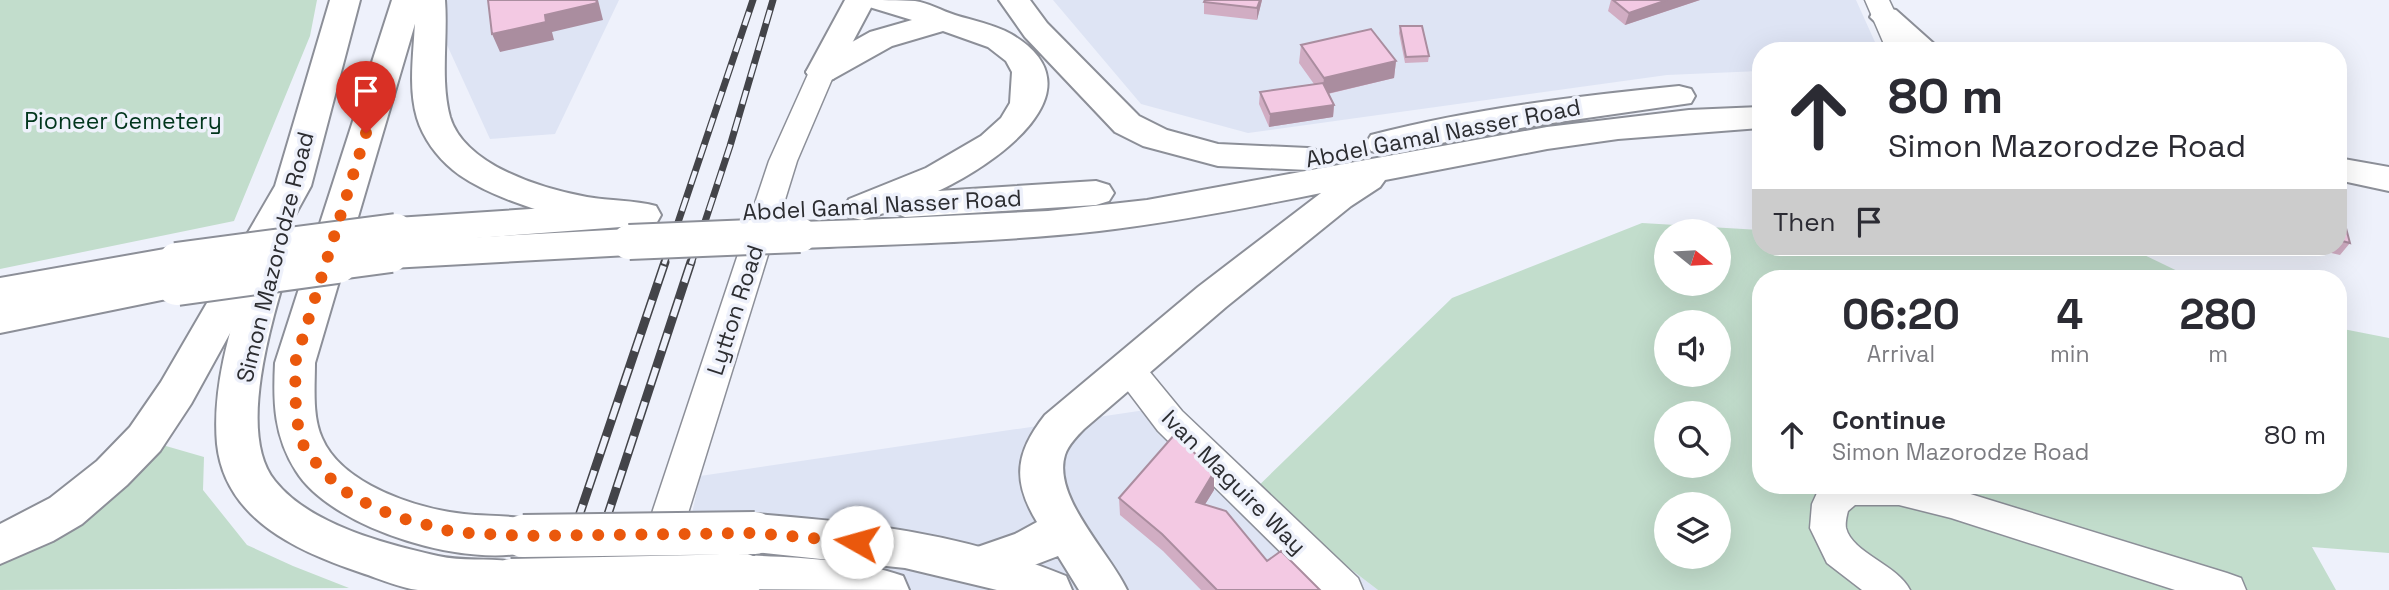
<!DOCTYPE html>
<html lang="en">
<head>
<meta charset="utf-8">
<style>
  :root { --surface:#fff; --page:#f7f7f7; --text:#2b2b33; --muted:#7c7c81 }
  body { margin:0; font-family:"Space Grotesk",sans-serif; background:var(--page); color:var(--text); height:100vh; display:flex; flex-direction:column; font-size:26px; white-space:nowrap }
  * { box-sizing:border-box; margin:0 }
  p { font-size:23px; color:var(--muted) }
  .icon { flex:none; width:38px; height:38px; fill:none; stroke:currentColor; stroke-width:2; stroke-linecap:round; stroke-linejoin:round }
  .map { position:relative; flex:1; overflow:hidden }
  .details { position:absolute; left:1752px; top:270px; width:595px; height:224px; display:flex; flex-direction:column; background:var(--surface); border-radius:28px; box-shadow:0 7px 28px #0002 }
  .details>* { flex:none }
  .guide { position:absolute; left:1752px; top:42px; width:595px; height:214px; border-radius:28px; box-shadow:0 7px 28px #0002; background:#fff; color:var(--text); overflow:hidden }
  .needle { width:46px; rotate:108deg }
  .buttons { position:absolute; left:1654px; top:219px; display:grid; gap:14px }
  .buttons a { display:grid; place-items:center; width:77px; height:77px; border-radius:50%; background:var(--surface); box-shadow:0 7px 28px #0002; font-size:35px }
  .pin { position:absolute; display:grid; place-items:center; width:60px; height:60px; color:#fff; margin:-72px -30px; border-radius:50% 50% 50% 0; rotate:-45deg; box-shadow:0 0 7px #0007 }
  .pin .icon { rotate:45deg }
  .me { position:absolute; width:77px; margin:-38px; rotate:277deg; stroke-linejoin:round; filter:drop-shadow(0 0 5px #0008) }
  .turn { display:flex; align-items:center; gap:24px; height:147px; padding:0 21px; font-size:32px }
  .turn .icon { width:91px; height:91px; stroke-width:2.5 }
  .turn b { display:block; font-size:49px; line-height:60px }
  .then { display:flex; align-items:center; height:66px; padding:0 21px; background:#0003; gap:14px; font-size:26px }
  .eta { display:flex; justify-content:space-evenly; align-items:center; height:119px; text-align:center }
  .eta b { font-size:42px; font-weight:700; line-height:49px }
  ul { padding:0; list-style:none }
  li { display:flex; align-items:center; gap:21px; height:91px; padding:0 21px }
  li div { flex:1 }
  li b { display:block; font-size:26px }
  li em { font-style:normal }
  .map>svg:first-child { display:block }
  .built { fill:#dee4f4 }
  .green { fill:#c2ddcc; fill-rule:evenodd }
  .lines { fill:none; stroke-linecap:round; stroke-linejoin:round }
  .minor-casing { stroke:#8c8f98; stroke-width:3 }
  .major-casing { stroke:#8c8f98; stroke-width:4 }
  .highway-casing { stroke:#8c8f98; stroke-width:4 }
  .minor { fill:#fff; fill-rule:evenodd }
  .major { fill:#fff; fill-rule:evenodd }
  .highway { fill:#fff; fill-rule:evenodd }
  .rail-far1-casing { stroke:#434449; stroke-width:7 }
  .rail-casing { stroke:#434449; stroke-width:9 }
  .rail-far1 { stroke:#eef1fb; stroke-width:4.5; stroke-dasharray:14; stroke-linecap:butt }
  .rail { stroke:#eef1fb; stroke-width:6; stroke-dasharray:18; stroke-linecap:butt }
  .major-bridge-far1-casing { stroke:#8c8f98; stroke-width:38; stroke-linecap:butt }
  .major-bridge-casing { stroke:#8c8f98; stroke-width:46; stroke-linecap:butt }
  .highway-bridge-far1-casing { stroke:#8c8f98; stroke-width:38; stroke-linecap:butt }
  .highway-bridge-casing { stroke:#8c8f98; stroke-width:46; stroke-linecap:butt }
  .major-bridge-far1 { stroke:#fff; stroke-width:34 }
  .major-bridge { stroke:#fff; stroke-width:42 }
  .highway-bridge-far1 { stroke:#fff; stroke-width:34 }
  .highway-bridge { stroke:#fff; stroke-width:42 }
  .wall { fill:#d1adc3 }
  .shaded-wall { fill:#aa8d9f }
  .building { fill:#f3c9e3; stroke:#aa8d9f; stroke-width:2 }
  .route { stroke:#ea580c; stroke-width:12; stroke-dasharray:0 21.6 }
  .labels { text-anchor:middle; stroke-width:7; stroke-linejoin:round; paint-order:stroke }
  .park-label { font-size:23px; fill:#00351c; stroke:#eef1fb }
  .street-label { font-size:23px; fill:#2c2d31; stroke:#eef1fb }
</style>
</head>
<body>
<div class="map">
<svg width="2389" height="590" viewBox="0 0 2389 590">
  <rect width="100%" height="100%" fill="#eef1fb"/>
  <!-- built -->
  <path class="built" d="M439,0H619L555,134L490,139L437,23Z
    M1053,0H1856L1879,51H1760V71L1667,75L1248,133L1141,104Z
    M1152,409L1251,493L1378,590H676L700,476Z"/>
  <!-- green -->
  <path class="green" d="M0,0H317L310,36L234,221L0,269Z
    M1642,223L1760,230V247H2064L2136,251L2192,278H1760V485H2338V328L2389,338V553L2312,547L2336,590H1378L1251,493L1452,298ZM1666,231H1718V284H1666ZM1666,322H1718V374H1666ZM1666,413H1718V466H1666ZM1666,504H1718V556H1666Z
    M159,444L204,457L203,490L247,545L293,566L349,588L0,590V555Z"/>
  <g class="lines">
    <defs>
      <path id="minor" d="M1865,0H1889L1913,51H1887Z
        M822,64L831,66L835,72L797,161L689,510L679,555L673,566L660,571L647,566L641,555L653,510L769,161L809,72L813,66Z
        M1128,356L1140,360L1182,411L1358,578L1363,590H1319L1158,431L1111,369L1116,360Z
        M1828,485H1938L1951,488L2227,573L2241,578L2246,590H2175L1951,518L1899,505H1855L1848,511C1847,515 1845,523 1846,528C1852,553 1898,565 1910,590H1862L1827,563L1810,528L1812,504L1817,493Z"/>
      <path id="major" d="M392,0H422L315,363C315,387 312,416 322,438C342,485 418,509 464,514C490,517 515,514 539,523L546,536L539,549C475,572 332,530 296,471C274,436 273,403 275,363Z
        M845,0H875L833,79L822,82L811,79L806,72Z
        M621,203L634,206L639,215L634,224L621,227L396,244L383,240L378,231L383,222L396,218Z
        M276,230L289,234L295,243C278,301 233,430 275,481C310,525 386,544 438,556C468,563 499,555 527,566L534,580L529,590C494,590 453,590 418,590C400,588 380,579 362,573C299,552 225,520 217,444C211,375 238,308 257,243L263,234Z
        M176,247L189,251L195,260L189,269L0,306V278Z
        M755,514C866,523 961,533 1066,576L1072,590H997L905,568L755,552L739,546L732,533L739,520Z
        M744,555C796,558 853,558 903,576L909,590L728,589L721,575L728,561Z"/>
      <path id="highway" d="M330,0H360L311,186L191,404L160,451L127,485L82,524L53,541L0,564V524L50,498L97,461L130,427L161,382L275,186Z
        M415,0H445C448,38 440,80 450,117C465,166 543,189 587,197C610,201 634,200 656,206L661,215L656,224C608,237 491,202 453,170C437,157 423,138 417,118C406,81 417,38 415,0Z
        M862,0C879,0 899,0 915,1C929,3 942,11 955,15C974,21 993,24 1011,34C1106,90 992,166 938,191L1096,181L1109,185L1114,193L1109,201L1096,205L905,217L890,211L862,220L1048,211L1147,200L1547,127L1689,110L1760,107V128L1618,139L1547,149L1385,180L1380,187L1351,206L1226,307L1084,429C1077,436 1068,445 1065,455C1052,497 1110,553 1127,590H1079L1058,556L982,585L966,579L959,565L966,551L1015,534L1037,522C1012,481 1015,453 1045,415L1198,287L1321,193C1247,208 1174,222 1099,231C1000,242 900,244 800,248L787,244L782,235L787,226L800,222L862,220L849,217L844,208L849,199L926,168L981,136L1001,118L1010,103L1012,72L1006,61L988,47L943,31L892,46L833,79L822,82L811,79L806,72L811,65L870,32L912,20L866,6Z
        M999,0H1030L1047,23L1139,116L1167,130L1218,144L1308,148L1320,151L1325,159L1320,167L1308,170L1218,166L1143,146L1115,132L1025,37Z
        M1885,8L1896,10L1942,51H1906L1870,17L1874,10Z
        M1679,86L1691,89L1695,96L1691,103L1531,126L1383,154L1371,151L1366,143L1371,135C1471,109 1577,96 1679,86Z
        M2338,158L2389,167V191L2338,180Z
        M629,229L642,233L648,242L642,251L629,255L391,268L378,264L372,255L378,246L391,242Z
        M177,270L191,274L196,284L191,294L0,333V305Z"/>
    </defs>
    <!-- minor casing -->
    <use href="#minor" class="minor-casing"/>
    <!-- major casing -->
    <use href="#major" class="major-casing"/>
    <!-- highway casing -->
    <use href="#highway" class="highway-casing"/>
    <!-- minor -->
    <use href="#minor" class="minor"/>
    <!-- major -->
    <use href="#major" class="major"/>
    <!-- highway -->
    <use href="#highway" class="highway"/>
    <defs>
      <path id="rail-far1" d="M664,264L753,0
        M691,264L730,146L773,0"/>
      <path id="rail" d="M554,590L665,262
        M583,590L691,262"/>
    </defs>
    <!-- rail-far1 casing -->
    <use href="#rail-far1" class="rail-far1-casing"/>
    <!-- rail casing -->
    <use href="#rail" class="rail-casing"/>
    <!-- rail-far1 -->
    <use href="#rail-far1" class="rail-far1"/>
    <!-- rail -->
    <use href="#rail" class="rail"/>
    <defs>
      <path id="major-bridge-far1" d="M176,260L396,231"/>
      <path id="major-bridge" d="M523,536L755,533
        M511,580L744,575"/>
      <path id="highway-bridge-far1" d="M629,242L800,235
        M324,264L391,255"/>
      <path id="highway-bridge" d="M177,284L337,262"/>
    </defs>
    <!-- major-bridge-far1 casing -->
    <use href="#major-bridge-far1" class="major-bridge-far1-casing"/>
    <!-- major-bridge casing -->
    <use href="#major-bridge" class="major-bridge-casing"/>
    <!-- highway-bridge-far1 casing -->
    <use href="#highway-bridge-far1" class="highway-bridge-far1-casing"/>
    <!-- highway-bridge casing -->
    <use href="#highway-bridge" class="highway-bridge-casing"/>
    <!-- major-bridge-far1 -->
    <use href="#major-bridge-far1" class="major-bridge-far1"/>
    <!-- major-bridge -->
    <use href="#major-bridge" class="major-bridge"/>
    <!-- highway-bridge-far1 -->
    <use href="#highway-bridge-far1" class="highway-bridge-far1"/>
    <!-- highway-bridge -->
    <use href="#highway-bridge" class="highway-bridge"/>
  </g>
  <!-- wall -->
  <path class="wall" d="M1262,0L1257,20L1204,14V2Z
    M1611,0H1700L1625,25L1608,11Z
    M1400,26L1429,56L1428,62L1405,63L1399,33Z
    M1301,45L1396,61L1394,78L1328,94L1334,105L1333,117L1269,127L1259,104L1260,92L1314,84L1299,63Z
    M2338,212L2350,243L2340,255L2305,247H2338Z
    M1214,490L1205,504L1267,561L1320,590H1201L1163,551L1120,515L1119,498Z"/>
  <!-- shaded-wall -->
  <path class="shaded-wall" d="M596,0H598L603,20L552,32L554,40L500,52L492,34L545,15Z
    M1260,0H1262L1257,20V8Z
    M1667,0H1700L1625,25L1629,13Z
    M1396,61L1394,78L1322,95L1324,78Z
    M1334,105L1333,117L1269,127L1270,114Z
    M1214,472V490L1196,519V502Z"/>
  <!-- building -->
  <path class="building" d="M488,0H596L597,3L545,15L546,22L492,34Z
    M1205,0H1260L1257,8L1204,2Z
    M1613,0H1667L1629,13Z
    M1400,26H1422L1429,56L1406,57Z
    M1371,29L1396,61L1324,78L1301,45Z
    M1323,83L1334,105L1270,114L1260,92Z
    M2338,212L2342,213L2350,243L2338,240Z
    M1175,434L1214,472L1196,502L1226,511L1267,561L1281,551L1320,590H1217L1162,534L1119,498Z"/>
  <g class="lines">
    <!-- route -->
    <path class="route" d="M366,133L295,363L296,416L302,443L321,470L351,496L394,516L453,532L523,536L755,533L857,542"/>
  </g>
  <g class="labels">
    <!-- park labels -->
    <g class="park-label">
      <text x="123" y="129">Pioneer Cemetery</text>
    </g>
    <!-- street labels -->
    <g class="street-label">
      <text transform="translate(1443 133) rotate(-11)" y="8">Abdel Gamal Nasser Road</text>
      <text transform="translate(882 205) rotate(-3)" y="8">Abdel Gamal Nasser Road</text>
      <text transform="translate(275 257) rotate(-76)" y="8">Simon Mazorodze Road</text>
      <text transform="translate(735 310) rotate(-72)" y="8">Lytton Road</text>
      <text transform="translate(1234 482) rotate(45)" y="8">Ivan Maguire Way</text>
    </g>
  </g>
</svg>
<div class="buttons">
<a><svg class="needle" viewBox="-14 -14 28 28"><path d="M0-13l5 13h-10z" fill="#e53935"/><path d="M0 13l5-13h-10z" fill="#7c7c81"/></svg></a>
<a><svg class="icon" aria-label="sound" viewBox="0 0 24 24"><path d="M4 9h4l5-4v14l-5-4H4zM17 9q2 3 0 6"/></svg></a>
<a><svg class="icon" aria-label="search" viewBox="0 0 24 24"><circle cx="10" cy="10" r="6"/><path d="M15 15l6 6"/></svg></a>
<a><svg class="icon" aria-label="layers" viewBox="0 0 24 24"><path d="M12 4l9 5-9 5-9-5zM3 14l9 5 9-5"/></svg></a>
</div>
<div class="pin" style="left:366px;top:133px;background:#d93025"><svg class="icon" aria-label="arrive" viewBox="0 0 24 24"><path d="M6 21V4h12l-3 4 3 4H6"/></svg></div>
<svg class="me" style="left:857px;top:542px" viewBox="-20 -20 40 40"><circle r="19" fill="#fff"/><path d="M0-13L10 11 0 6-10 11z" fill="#ea580c"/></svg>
<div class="guide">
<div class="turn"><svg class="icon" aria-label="ahead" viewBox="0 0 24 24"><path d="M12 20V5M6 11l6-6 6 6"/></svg><div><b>80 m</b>Simon Mazorodze Road</div></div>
<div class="then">Then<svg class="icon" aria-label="arrive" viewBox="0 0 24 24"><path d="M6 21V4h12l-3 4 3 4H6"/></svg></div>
</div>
<section class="details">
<div class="eta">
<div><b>06:20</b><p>Arrival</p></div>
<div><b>4</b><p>min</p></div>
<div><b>280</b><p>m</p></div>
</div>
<ul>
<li><svg class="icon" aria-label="ahead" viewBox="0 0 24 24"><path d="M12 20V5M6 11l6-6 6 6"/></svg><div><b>Continue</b><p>Simon Mazorodze Road</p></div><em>80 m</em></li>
</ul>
</section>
</div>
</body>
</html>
